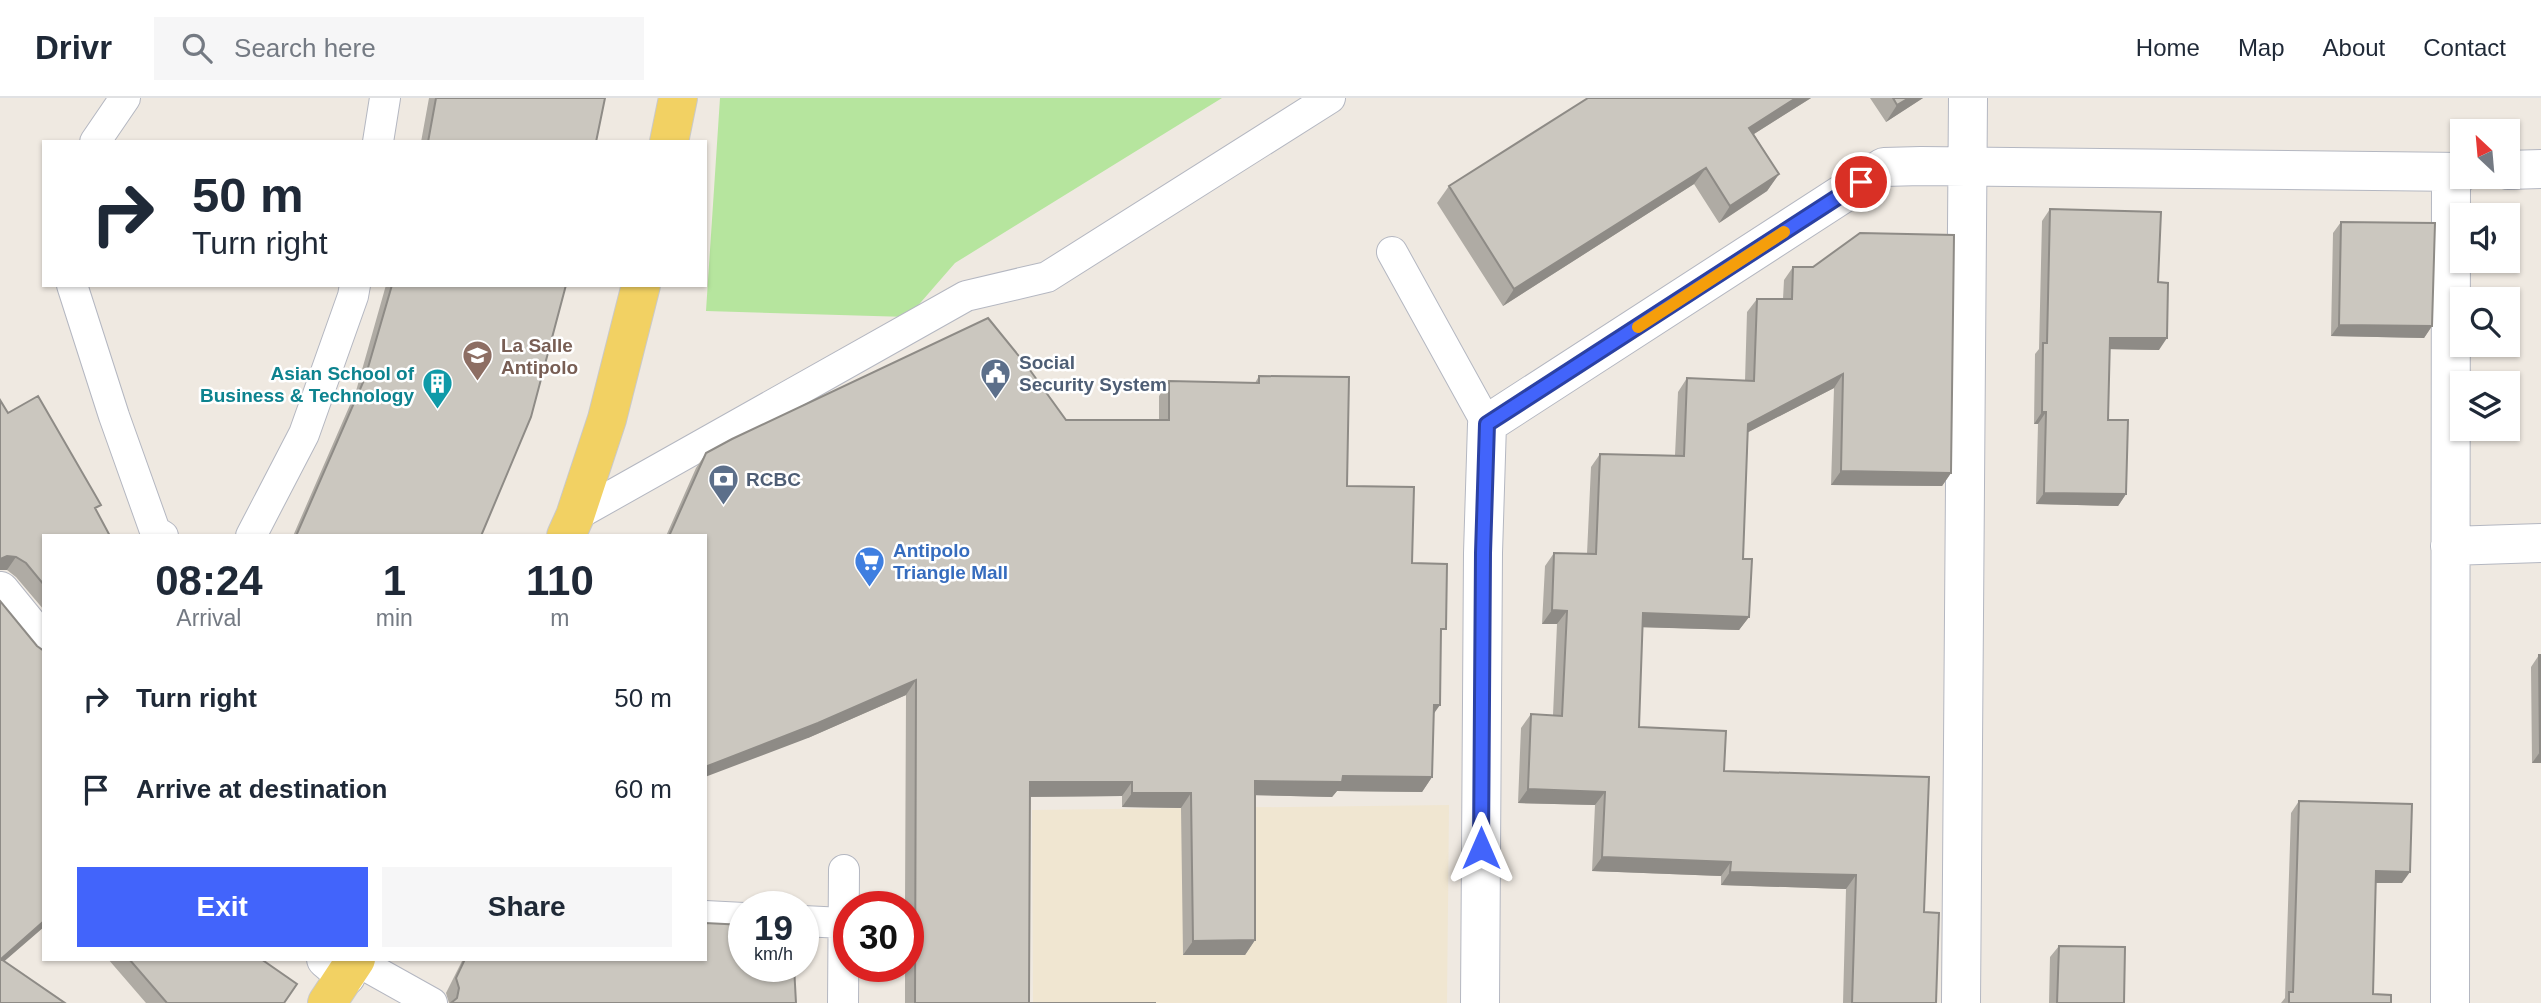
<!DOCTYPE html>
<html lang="en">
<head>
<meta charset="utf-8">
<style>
  :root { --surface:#fff; --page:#f6f6f7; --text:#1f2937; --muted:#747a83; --line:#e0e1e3; --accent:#4264fb }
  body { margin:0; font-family:Arial,sans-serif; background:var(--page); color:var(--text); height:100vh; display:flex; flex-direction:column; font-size:26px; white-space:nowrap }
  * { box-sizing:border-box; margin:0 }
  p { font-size:23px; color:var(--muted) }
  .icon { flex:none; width:38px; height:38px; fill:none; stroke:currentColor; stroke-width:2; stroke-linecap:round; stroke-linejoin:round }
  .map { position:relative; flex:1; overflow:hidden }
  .details { position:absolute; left:42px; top:436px; width:665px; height:427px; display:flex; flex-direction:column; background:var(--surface); border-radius:0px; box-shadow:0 2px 5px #0004 }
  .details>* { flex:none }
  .top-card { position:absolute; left:42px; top:42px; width:665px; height:147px; border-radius:0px; box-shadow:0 2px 5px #0004; background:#fff; color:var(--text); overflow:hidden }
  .needle { width:46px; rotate:334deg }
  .buttons { position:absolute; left:2450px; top:21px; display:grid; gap:14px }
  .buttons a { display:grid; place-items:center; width:70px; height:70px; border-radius:0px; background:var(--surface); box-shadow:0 2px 5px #0004; font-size:35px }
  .speed { position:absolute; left:728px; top:793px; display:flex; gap:14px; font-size:35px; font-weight:700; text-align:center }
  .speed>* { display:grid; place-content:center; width:91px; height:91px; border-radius:50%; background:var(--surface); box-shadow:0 2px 5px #0004; line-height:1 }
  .speed small { font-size:18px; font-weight:400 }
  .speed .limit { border:10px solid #d22; background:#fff; color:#111 }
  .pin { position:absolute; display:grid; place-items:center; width:60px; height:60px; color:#fff; margin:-30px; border:4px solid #fff; border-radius:50%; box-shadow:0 2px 7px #0007 }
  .me { position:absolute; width:77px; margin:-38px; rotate:0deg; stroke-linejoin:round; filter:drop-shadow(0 0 5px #0008) }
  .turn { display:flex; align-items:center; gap:24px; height:147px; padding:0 35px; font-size:32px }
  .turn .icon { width:91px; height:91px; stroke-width:2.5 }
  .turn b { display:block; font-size:49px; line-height:60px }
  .eta { display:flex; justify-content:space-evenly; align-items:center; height:119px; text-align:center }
  .eta b { font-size:42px; font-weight:600; line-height:49px }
  .action { display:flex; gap:14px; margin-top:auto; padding:14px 35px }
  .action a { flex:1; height:80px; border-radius:0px; background:var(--accent); color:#fff; font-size:28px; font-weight:600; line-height:80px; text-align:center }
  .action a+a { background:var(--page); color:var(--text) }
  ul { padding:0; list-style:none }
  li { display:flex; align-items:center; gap:21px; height:91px; padding:0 35px }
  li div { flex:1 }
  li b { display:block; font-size:26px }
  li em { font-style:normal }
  header { display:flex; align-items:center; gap:42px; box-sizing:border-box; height:98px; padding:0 35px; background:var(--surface); border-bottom:2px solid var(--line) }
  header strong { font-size:33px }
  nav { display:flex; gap:38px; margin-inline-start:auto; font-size:24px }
  .search { width:490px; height:63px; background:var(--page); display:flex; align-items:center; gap:18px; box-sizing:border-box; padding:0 24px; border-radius:0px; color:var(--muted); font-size:26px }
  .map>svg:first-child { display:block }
  .education { fill:#f0e6d1 }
  .green { fill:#b6e59e }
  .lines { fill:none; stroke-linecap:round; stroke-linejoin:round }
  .lane-casing { stroke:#b4b7c1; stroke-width:32 }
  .street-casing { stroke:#b4b7c1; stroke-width:40 }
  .primary-casing { stroke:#c9c9c9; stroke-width:40 }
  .lane { stroke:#fff; stroke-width:30 }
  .street { stroke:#fff; stroke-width:38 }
  .primary { stroke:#f2d163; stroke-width:38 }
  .wall { fill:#afaba4 }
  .shaded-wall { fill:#8e8b86 }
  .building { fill:#cbc7bf; stroke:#8e8b86; stroke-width:2 }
  .route-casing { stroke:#2b41a3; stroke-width:18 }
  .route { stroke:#4264fb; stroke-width:12 }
  .slow { stroke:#f59e0b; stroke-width:12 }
  .labels { text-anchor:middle; stroke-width:5; stroke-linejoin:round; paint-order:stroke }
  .education-label { font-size:19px; font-weight:bold; fill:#785e54; stroke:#fff; text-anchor:start }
  .service-label { font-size:19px; font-weight:bold; fill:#4e5e75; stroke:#fff; text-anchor:start }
  .culture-label { font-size:19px; font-weight:bold; fill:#0d838f; stroke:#fff; text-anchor:end }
  .shop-label { font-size:19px; font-weight:bold; fill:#366cbe; stroke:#fff; text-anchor:start }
</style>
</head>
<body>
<header>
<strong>Drivr</strong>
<div class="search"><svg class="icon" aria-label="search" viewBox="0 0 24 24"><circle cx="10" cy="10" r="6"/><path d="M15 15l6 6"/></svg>Search here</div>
<nav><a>Home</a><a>Map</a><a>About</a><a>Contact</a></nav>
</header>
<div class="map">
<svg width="2541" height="905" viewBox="0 0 2541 905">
  <rect width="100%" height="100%" fill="#efe9e1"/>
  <!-- education -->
  <path class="education" d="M1449,707L1447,905H1033L1032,712Z"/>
  <!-- green -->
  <path class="green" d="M720,0H1222L955,165L908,219L706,213Z"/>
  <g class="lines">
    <defs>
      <path id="lane" d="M95,44L125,0
        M378,44L385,0
        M1392,154L1487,326
        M72,187L114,318L155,433L163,438
        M575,418L966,198L1047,179L1330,0
        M251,438L304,336L353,198L355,187
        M705,818L744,820
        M803,823L843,825
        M355,862L432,905
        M843,905L844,772"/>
      <path id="street" d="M2508,72L2541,71
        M2450,448L2541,445
        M0,493L44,547
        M326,861L346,878
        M1480,905L1483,455L1487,326L1884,69L1921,68L2462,74
        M1961,905L1968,0
        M2450,905L2451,74"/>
      <path id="primary" d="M669,44L678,0
        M566,438L575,418L607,321L641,187
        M327,905L356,861"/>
    </defs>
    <!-- lane casing -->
    <use href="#lane" class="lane-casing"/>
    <!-- street casing -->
    <use href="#street" class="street-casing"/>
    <!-- primary casing -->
    <use href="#primary" class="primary-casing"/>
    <!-- lane -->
    <use href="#lane" class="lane"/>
    <!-- street -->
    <use href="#street" class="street"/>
    <!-- primary -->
    <use href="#primary" class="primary"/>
  </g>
  <!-- wall -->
  <path class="wall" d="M429,0H605L596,44H421Z
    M1588,0H1811L1754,36L1779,76L1767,93L1719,125L1694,86L1503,208L1437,105L1449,88Z
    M1870,0H1923L1886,24Z
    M2050,111L2158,184L2159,252L2110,251L2108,322L2126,396L2118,408L2036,406L2038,326H2034L2035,256L2039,251L2042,123Z
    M2341,124L2432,228L2424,240L2331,238L2333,135Z
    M1793,169L1951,375L1942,388L1831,387L1834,290L1748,334L1743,461L1749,519L1739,532L1642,529L1639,629L1724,673L1924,814L1936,905H1843L1846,791L1721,787V778L1592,773L1595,707L1518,705L1521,630L1531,616L1553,617L1557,526H1542L1545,468L1554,455L1587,456L1591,369L1600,356L1675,357L1678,294L1687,280L1745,283L1747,214L1757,201H1783L1784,182Z
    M386,187H566L481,438H293L356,293Z
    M1259,278L1347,388L1412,465L1441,538L1434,615L1432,679L1422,694L1337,693L1332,699L1255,697V842L1245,857H1183L1181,710L1122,709V698L1030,699L1029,905H1156H905V868H908V808H905L906,597L808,640L705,438H666L696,370L706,355L1066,322H1159V298L1169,283L1255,285Z
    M8,315L96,413L44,438V512L16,479L7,472Z
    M2539,557L2541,665H2532L2531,569Z
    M2299,703L2402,785H2375L2373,896L2391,905H2281L2285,900L2291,715Z
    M2059,848L2124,905H2049L2050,859Z
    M108,861H261L284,905H146Z
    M463,861H705L796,905H449L446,895Z"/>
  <!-- shaded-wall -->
  <path class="shaded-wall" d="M1796,0H1811L1738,46L1749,30Z
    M1909,0H1923L1886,24L1897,7Z
    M1706,70L1694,86L1503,208L1514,191Z
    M1779,76L1767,93L1719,125L1730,108Z
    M2339,227L2432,228L2424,240L2331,238Z
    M2110,240H2167L2159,252L2102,251Z
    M1843,276L1834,290L1739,339L1748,326Z
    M2042,314H2046L2038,326H2034Z
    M1841,373L1951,375L1942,388L1831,387Z
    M2044,395L2126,396L2118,408L2036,406Z
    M7,458L16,459L7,472H0V461Z
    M1552,512L1567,513L1557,526H1542Z
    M1643,515L1749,519L1739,532L1634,529Z
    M916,582L906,597L808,640L705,679V669Z
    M1434,607H1440L1430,621Z
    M2540,654H2541V665H2532Z
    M1343,678L1432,679L1422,694L1337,693L1332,699L1245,697L1255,683Z
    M1030,684H1132L1122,698L1020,699Z
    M1528,691L1605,694L1595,707L1518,705Z
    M1132,695H1191L1181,710L1122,709Z
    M1602,759L1731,764L1721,778L1592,773Z
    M2376,773L2410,774L2402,785H2368Z
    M1730,774L1856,777L1846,791L1721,787Z
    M44,823V829L0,867V862Z
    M1255,842L1245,857H1183L1193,843Z"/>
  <!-- building -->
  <path class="building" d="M436,0H605L596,44H428Z
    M1588,0H1796L1749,30L1779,76L1730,108L1706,70L1514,191L1449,88Z
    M1893,0H1909L1897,7Z
    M2050,111L2161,114L2158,184L2168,185L2167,240H2110L2108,322H2128L2126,396L2044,395L2046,314H2042L2043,245H2047Z
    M2341,124L2435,125L2432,228L2339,227Z
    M1860,135L1954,137L1951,375L1841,373L1843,276L1748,326L1743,461H1752L1749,519L1643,515L1639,629L1726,633L1724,673L1929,679L1924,814L1939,815L1936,905H1852L1856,777L1730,774L1731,764L1602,759L1605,694L1528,691L1531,616L1562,618L1567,513L1552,512L1554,455L1596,456L1600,356L1684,358L1687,280L1754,283L1757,201H1792L1793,169H1813Z
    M392,187H566L531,319L481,438H296L365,280Z
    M988,220L1027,268L1066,322H1169V283L1259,285V278L1349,279L1347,388L1414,389L1412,465L1447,466L1446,531H1441L1440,607H1434L1432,679L1343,678L1342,684L1255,683V842L1193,843L1191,695H1132V684H1030L1029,905H1156H915L916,582L818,625L705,669V438H669L706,355L732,341Z
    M38,298L101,407L95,410L110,438H44V487L26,465L16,459L7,458L0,461V302L8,315Z
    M0,503L37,548L44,553V823L1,861L65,905H0Z
    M2539,557H2541V654H2540Z
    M2299,703L2412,706L2410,774L2376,773L2373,896L2391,897V905H2289V894H2293Z
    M705,825L744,827V868H794L796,905H451L457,900L459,890L456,880L465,861H705Z
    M2059,848L2125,849L2124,905H2057Z
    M129,861H261L297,886L284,905H167Z"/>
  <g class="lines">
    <defs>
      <path id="route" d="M1481,750L1483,455L1487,326L1861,84"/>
    </defs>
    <!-- route casing -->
    <use href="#route" class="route-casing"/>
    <!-- route -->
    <use href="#route" class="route"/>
    <!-- slow -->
    <path class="slow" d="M1638,229L1784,134"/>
  </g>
  <!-- icons -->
  <defs>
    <symbol id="school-pin" viewBox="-11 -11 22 30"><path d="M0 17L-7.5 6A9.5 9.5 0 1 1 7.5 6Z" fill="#8d6e63" stroke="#fff"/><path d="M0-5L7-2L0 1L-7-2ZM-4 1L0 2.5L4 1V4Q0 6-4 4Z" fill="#fff"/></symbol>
    <symbol id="civic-pin" viewBox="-11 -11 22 30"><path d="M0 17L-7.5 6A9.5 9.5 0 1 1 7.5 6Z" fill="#5c6f8a" stroke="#fff"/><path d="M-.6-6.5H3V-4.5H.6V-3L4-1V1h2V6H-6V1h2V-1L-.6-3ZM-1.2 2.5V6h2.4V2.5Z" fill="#fff"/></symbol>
    <symbol id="building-pin" viewBox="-11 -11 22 30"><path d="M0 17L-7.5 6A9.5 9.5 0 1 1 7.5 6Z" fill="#0f9aa8" stroke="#fff"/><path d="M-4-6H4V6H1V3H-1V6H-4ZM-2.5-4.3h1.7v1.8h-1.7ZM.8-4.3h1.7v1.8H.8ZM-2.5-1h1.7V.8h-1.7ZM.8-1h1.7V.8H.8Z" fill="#fff"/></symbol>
    <symbol id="bank-pin" viewBox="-11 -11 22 30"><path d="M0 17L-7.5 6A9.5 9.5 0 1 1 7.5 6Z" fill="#5c6f8a" stroke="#fff"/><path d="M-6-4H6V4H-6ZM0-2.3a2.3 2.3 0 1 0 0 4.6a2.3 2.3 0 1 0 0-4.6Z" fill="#fff"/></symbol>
    <symbol id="supermarket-pin" viewBox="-11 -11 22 30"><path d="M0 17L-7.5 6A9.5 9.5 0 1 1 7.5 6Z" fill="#3f7fe0" stroke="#fff"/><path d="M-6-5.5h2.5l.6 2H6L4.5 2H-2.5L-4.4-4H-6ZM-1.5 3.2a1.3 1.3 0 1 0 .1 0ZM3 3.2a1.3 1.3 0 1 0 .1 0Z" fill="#fff"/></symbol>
  </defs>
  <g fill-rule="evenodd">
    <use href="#school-pin" x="460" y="240" width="35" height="47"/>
    <use href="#civic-pin" x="978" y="258" width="35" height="47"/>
    <use href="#building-pin" x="420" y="268" width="35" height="47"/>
    <use href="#bank-pin" x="706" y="364" width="35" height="47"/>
    <use href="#supermarket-pin" x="852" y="446" width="35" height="47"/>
  </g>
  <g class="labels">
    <!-- education labels -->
    <g class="education-label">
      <text x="501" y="254">La Salle<tspan x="501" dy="22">Antipolo</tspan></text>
    </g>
    <!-- service labels -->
    <g class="service-label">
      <text x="1019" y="271">Social<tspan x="1019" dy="22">Security System</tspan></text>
      <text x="746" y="388">RCBC</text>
    </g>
    <!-- culture labels -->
    <g class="culture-label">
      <text x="414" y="282">Asian School of<tspan x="414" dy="22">Business &amp; Technology</tspan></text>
    </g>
    <!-- shop labels -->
    <g class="shop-label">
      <text x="893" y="459">Antipolo<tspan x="893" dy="22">Triangle Mall</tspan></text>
    </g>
  </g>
</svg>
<div class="buttons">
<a><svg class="needle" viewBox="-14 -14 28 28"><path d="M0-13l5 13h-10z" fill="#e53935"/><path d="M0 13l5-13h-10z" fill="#747a83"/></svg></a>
<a><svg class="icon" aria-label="sound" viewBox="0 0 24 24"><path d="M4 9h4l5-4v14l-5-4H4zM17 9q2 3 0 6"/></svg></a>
<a><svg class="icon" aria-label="search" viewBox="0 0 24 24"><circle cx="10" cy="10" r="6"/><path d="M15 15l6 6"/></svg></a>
<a><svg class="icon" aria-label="layers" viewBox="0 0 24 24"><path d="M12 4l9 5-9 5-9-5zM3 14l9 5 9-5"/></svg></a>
</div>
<div class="speed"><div>19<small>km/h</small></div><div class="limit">30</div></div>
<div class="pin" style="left:1861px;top:84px;background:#d93025"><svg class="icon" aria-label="arrive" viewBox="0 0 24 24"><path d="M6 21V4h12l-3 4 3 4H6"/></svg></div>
<svg class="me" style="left:1481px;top:750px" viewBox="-20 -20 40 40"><path d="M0-17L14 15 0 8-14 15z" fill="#4264fb" stroke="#fff" stroke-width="4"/></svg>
<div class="top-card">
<div class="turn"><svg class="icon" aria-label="right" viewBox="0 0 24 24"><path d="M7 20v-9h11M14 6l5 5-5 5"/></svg><div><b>50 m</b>Turn right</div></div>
</div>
<section class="details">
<div class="eta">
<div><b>08:24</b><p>Arrival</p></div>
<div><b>1</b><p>min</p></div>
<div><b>110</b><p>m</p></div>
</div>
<ul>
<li><svg class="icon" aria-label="right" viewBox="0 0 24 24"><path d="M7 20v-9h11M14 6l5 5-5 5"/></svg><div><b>Turn right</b></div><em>50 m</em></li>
<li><svg class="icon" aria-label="arrive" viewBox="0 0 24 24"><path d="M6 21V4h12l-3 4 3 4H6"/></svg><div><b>Arrive at destination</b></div><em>60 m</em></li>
</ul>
<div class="action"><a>Exit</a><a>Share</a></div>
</section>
</div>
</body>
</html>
